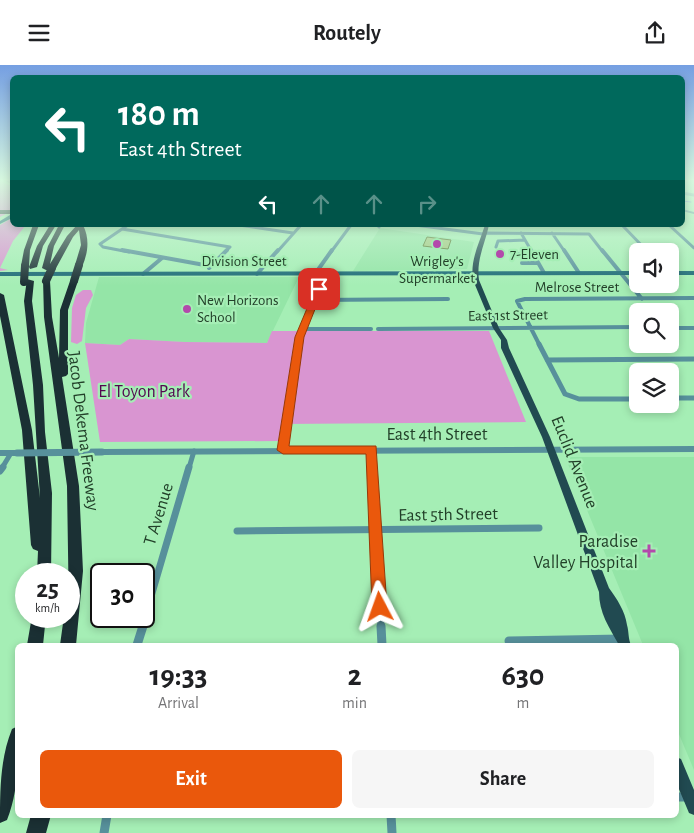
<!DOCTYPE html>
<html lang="en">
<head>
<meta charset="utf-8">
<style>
  :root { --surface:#fff; --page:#f6f6f6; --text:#202124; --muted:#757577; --accent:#ea580c }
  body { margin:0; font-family:"Alegreya Sans",sans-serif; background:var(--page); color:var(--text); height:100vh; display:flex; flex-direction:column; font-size:19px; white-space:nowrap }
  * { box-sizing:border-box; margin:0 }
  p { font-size:16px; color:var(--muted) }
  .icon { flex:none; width:28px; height:28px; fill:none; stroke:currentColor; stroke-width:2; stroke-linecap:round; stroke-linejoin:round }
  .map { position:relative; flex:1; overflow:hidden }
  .panel { position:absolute; left:15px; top:578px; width:664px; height:175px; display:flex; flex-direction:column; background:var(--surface); border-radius:8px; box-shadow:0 2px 8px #0003 }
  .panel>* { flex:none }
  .top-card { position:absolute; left:10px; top:10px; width:675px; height:152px; border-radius:8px; box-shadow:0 2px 8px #0003; background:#00695c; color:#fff; overflow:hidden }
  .controls { position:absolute; left:629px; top:178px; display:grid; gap:10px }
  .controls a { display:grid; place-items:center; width:50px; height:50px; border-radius:8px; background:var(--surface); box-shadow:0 2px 8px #0003; font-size:25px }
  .speed { position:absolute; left:15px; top:498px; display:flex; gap:10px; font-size:25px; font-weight:700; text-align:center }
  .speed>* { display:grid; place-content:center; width:65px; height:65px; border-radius:50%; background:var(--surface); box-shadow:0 2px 8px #0003; line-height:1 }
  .speed small { font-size:12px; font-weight:400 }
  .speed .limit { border:2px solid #111; border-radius:8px; background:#fff; color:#111 }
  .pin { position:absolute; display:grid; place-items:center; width:42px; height:42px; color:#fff; margin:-21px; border-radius:10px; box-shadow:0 2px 8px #0006 }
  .me { position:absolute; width:55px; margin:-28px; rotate:356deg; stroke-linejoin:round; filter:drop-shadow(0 0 4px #0008) }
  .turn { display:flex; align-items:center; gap:18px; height:105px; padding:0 25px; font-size:22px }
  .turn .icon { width:65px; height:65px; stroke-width:2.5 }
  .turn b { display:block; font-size:35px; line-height:42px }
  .lanes { display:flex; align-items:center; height:48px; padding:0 25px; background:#0003; justify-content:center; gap:25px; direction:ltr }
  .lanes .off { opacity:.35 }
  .eta { display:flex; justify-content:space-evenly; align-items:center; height:85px; text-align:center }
  .eta b { font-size:30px; font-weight:600; line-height:35px }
  .action { display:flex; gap:10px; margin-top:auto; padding:10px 25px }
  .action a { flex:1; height:58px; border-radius:8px; background:var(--accent); color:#fff; font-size:20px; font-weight:600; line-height:58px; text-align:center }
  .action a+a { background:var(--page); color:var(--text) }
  header { display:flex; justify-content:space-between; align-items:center; height:65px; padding:0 25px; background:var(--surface); font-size:22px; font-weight:600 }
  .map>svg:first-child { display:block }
  .built { fill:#94e5a7 }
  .green { fill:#d995d1 }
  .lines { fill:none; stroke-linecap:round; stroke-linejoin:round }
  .stream { stroke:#6880d9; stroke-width:1 }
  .building { fill:#a1c77e; stroke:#587a33 }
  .minor-far4 { stroke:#57909b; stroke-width:3 }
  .minor-far3 { stroke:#57909b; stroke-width:4 }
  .minor-far2 { stroke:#57909b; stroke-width:5 }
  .minor-far1 { stroke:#57909b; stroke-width:7 }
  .minor { stroke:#57909b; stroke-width:9 }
  .tertiary { fill:#57909b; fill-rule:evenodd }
  .secondary { fill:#1b6976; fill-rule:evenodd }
  .primary { fill:#214a51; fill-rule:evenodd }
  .motorway { fill:#1b3034; fill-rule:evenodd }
  .tertiary-bridge { stroke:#57909b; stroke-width:7 }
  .motorway-bridge { stroke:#1b3034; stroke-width:8 }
  .route { fill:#ea580c; stroke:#983908 }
  .poi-dot { fill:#b349ab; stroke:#a5eeb5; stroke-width:2 }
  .labels { text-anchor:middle; stroke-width:4.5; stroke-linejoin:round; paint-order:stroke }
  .far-poi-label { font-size:15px; fill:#224029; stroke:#a5eeb5; text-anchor:start }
  .far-street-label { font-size:15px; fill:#224029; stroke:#a5eeb5 }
  .park-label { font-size:18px; fill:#530750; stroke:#a5eeb5 }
  .street-label { font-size:18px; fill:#224029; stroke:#a5eeb5 }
  .poi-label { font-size:18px; fill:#224029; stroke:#a5eeb5; text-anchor:end }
</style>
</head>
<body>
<header><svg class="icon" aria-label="menu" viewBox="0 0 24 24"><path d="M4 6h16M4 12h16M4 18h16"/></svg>Routely<svg class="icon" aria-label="share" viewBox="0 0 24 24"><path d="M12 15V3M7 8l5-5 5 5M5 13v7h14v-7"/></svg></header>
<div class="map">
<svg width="694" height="768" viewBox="0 0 694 768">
  <rect width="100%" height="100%" fill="#a5eeb5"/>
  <!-- built -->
  <path class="built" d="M380,163L474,177L467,204L353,206Z
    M99,212H299L267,278L185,277L129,274L120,280L85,278L86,258Z
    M565,392H694V705L676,662V580H643Z"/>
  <!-- green -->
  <path class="green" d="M0,115L12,122V146L0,152Z
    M12,153V160H26L13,176L0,203L8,205L0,206V160Z
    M83,225H91L93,230L86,243L82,276L77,279L71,277L72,243L76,230Z
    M272,266H489L526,357L282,359L278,376L100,377L85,278L120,280L129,274L185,277L267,278Z"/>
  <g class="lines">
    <!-- stream -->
    <path class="stream" d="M682,136L691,137"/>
  </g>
  <!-- building -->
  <path class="building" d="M427,172L451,175L448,184L423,181Z"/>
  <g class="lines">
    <!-- minor-far4 -->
    <path class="minor-far4" d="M682,128L694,130
      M128,160L100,179L103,182L129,187
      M239,160L293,168
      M415,160L483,169
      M622,160L647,186
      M669,160L694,183
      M379,162L380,160
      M122,164L230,182
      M484,168L589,169L603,187
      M521,168L532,187
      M552,168L565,187
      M496,182L498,176L525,175
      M225,187L230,182
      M277,187L301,160
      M331,187L351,160"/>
    <!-- minor-far3 -->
    <path class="minor-far3" d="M122,185L210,201
      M531,185L544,208
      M564,185L579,208
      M602,185L642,234
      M514,189H533
      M522,198H538
      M209,203L227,185
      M143,209L162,193
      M257,209L278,185
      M315,209L332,185
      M315,235L448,234
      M670,263H694
      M304,264H371
      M378,264L638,262
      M299,281L300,272L324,209
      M540,281L517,236L525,234L694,233"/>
    <!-- minor-far2 -->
    <path class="minor-far2" d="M539,279L565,329L579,334H638
      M547,295L694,294
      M670,333H694
      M283,385L299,279
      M372,385L373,403
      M2,403L11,388
      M189,403L194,386"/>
    <!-- minor-far1 -->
    <path class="minor-far1" d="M373,402L381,562
      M0,406L3,402
      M237,466L539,463
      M142,562L189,402"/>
    <!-- minor -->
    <path class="minor" d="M381,561L382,580
      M509,576L622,574
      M137,580L143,561
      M676,732H689
      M391,750L392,768
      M104,768L107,750"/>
    <!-- tertiary -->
    <path class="tertiary" d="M682,144L694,147V149L682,146Z
      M694,381V387L102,390L99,389L98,387L99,385L102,384Z
      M0,385H17L20,386L21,388L20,390L17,391H0Z"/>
    <!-- secondary -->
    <path class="secondary" d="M10,150H12V153L0,159V156Z
      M638,206V210L0,211V207Z
      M670,206H694V210H670Z"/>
    <!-- primary -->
    <path class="primary" d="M485,160H489C485,179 476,195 479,215L499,263L507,275L509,283L550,372L609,523C617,534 625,546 627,560C629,567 628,573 631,580H619C609,562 599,548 599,527L542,372L501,283V275L493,263L473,215C470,195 479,179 485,160Z
      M676,692L681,694L694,725V750L689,748L676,717Z"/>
    <!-- motorway -->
    <path class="motorway" d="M1,114H7L12,116V119Z
      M0,145H12V149H0Z
      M33,160H39L30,185L29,201L25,203L21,201L24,185Z
      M50,160H56L43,181L37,202L30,204L29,202L37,181Z
      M59,160H65L54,181L50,199L67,171L77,160H83C90,174 88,188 82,202L75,200L81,180L79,165L73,172L55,205H46L42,203L48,181Z
      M27,214L34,216L32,236L43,320L45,367L52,428L51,509H37L38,486L33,484L31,480L22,365L0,251V228L4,230L32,365L40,433L33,320L24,236Z
      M43,214L50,216L52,252L59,293L60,245L70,216L74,214L78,216L68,245V309L66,311L62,312L79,421L83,506L76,580H60L64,551H69L67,421L44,252Z
      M32,551H46L43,580H27Z
      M18,661C18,693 19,725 7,755L0,758C0,725 0,694 12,664Z
      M31,750H51L46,768H26Z"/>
    <!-- tertiary-bridge -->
    <path class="tertiary-bridge" d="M17,388L102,387"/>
    <!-- motorway-bridge -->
    <path class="motorway-bridge" d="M46,216L52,203
      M74,216L79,200
      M24,217L25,201"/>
  </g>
  <!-- sky -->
  <linearGradient id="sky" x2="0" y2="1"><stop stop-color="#759fe2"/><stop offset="0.52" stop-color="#d6f7de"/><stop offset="1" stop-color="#d6f7de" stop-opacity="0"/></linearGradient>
  <rect width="694" height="221" fill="url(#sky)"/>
  <!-- route -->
  <path class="route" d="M316,222L323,224L304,272L289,381H376L387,542L385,547L380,549L374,547L372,542L366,389H283L277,385L295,272Z"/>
  <!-- markers -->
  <g class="poi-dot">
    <circle cx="437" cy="179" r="5"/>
    <circle cx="500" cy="189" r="5"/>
    <circle cx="187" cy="244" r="5"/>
    <path d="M646.5 478.5h5v5h5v5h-5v5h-5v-5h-5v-5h5z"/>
  </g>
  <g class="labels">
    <!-- far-poi labels -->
    <g class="far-poi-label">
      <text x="510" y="194">7-Eleven</text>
      <text x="437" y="201" text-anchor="middle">Wrigley's<tspan x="437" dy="17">Supermarket</tspan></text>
      <text x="197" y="240">New Horizons<tspan x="197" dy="17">School</tspan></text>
    </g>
    <!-- far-street labels -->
    <g class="far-street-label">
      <text x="244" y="201">Division Street</text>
      <text x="577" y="227">Melrose Street</text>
      <text transform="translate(508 250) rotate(-1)" y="5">East 1st Street</text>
    </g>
    <!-- park labels -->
    <g class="park-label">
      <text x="144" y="332">El Toyon Park</text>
    </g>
    <!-- street labels -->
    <g class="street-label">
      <text transform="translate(84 366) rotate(83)" y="6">Jacob Dekema Freeway</text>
      <text x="437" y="375">East 4th Street</text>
      <text transform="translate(575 397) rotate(68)" y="6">Euclid Avenue</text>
      <text transform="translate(158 449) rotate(-73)" y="6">T Avenue</text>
      <text transform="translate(448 449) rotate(-1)" y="6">East 5th Street</text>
    </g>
    <!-- poi labels -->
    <g class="poi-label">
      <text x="638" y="482">Paradise<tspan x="638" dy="21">Valley Hospital</tspan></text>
    </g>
  </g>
</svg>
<div class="controls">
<a><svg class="icon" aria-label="sound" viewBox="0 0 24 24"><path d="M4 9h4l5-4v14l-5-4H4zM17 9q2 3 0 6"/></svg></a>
<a><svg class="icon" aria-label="search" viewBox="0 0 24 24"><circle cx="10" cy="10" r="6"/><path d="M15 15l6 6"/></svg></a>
<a><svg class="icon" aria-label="layers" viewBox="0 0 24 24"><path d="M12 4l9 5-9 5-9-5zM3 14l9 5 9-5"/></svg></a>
</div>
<div class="speed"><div>25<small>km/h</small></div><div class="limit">30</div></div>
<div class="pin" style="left:319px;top:224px;background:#d93025"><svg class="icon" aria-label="arrive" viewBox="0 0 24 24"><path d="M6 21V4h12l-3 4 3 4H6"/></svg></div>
<svg class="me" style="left:380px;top:542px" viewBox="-20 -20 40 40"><path d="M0-17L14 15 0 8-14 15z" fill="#ea580c" stroke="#fff" stroke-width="4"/></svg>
<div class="top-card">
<div class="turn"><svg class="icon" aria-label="left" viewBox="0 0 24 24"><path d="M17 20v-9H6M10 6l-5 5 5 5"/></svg><div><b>180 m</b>East 4th Street</div></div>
<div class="lanes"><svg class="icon" aria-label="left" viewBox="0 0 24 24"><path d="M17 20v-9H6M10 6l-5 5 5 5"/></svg><svg class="icon off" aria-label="ahead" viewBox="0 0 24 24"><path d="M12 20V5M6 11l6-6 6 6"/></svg><svg class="icon off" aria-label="ahead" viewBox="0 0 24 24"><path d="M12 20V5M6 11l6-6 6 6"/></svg><svg class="icon off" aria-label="right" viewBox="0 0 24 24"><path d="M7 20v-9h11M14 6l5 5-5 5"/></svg></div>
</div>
<section class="panel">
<div class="eta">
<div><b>19:33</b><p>Arrival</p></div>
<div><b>2</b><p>min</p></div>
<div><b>630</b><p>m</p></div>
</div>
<div class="action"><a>Exit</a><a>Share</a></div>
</section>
</div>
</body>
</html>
